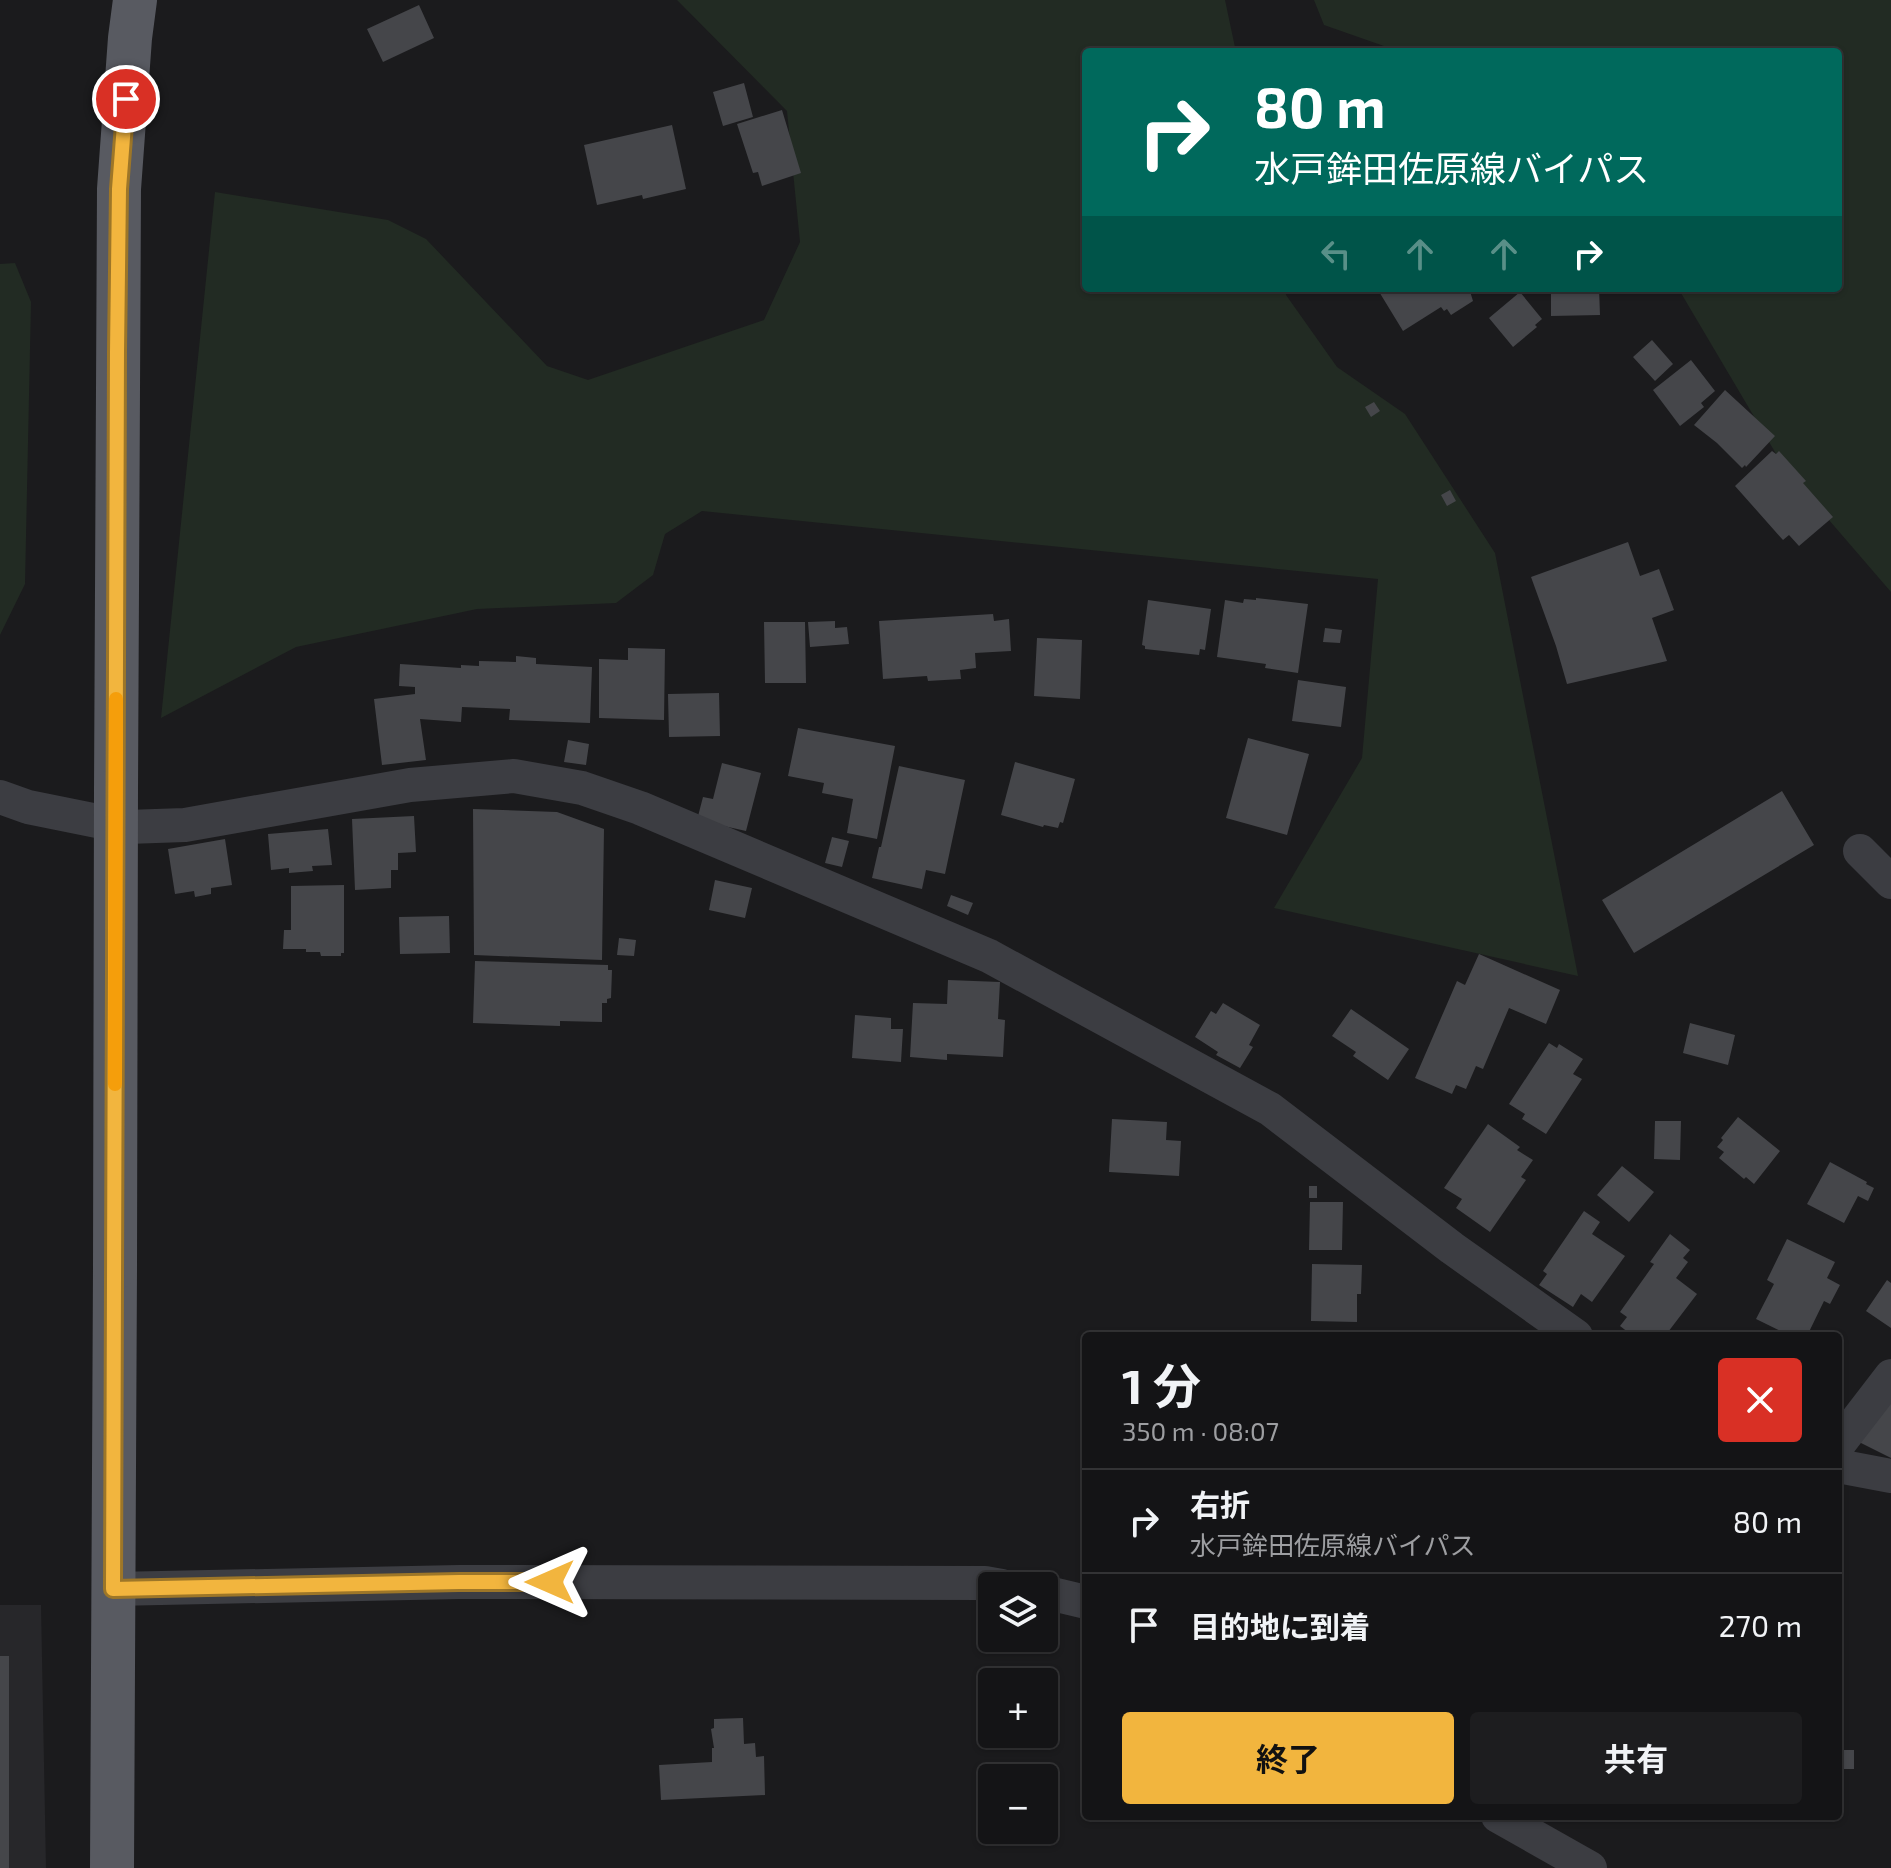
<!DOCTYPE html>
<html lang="ja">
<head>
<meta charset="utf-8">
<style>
  :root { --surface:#141416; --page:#1d1d1f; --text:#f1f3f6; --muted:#9d9ea1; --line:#333335; --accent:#f2b53e }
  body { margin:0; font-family:"Exo 2","Noto Sans JP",sans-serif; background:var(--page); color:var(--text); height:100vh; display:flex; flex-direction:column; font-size:30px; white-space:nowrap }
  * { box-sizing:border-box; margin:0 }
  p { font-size:26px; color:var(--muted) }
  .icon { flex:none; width:44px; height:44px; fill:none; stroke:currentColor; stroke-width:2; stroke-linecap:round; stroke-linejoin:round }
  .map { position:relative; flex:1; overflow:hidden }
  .drawer { position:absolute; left:1082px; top:1332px; width:760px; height:488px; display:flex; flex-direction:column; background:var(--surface); border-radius:8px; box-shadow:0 2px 6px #0004,0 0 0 2px var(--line) }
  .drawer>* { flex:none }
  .banner { position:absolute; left:1082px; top:48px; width:760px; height:244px; border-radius:8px; box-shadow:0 2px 6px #0004,0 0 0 2px var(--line); background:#00695c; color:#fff; overflow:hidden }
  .controls { position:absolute; left:978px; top:1572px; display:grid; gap:16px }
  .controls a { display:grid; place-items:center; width:80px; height:80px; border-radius:8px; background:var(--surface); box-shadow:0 2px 6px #0004,0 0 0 2px var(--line); font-size:40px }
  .pin { position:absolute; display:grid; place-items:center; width:68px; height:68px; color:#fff; margin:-34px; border:4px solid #fff; border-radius:50%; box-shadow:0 2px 8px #0007 }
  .me { position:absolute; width:88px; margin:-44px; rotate:270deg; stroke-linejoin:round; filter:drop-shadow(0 0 6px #0008) }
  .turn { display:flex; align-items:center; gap:28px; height:168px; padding:0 40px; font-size:36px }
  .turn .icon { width:104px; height:104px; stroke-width:2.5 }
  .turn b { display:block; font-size:56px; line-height:68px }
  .lanes { display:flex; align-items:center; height:76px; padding:0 40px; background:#0003; justify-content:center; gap:40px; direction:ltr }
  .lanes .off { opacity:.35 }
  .round { display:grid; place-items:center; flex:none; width:84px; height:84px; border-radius:8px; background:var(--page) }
  .overview { display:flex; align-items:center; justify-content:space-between; height:136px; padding:0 40px }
  h1 { font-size:48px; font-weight:700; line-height:60px }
  .button { display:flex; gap:16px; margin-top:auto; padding:16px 40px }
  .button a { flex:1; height:92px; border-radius:8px; background:var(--accent); color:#111; font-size:32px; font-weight:700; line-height:92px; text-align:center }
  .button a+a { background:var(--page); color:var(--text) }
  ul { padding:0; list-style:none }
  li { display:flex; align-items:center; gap:24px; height:104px; padding:0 40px; border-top:2px solid var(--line) }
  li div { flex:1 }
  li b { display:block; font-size:30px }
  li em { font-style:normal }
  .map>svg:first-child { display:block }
  .built { fill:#27272a }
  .green { fill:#222b23 }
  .building { fill:#45464a }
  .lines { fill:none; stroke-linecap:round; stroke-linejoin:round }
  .street { stroke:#3c3d42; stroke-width:34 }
  .primary { stroke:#585a61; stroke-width:44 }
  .primary-bridge { stroke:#585a61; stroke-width:44 }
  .route-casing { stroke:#9d7628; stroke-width:20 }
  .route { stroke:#f2b53e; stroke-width:14 }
  .slow { stroke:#f59e0b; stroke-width:14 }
</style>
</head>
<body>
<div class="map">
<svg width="1891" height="1868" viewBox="0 0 1891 1868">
  <rect width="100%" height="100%" fill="#1b1b1d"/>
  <!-- built -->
  <path class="built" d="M0,1605H41L46,1868H0Z"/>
  <!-- green -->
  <path class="green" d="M677,0H1225L1236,52H1086V288H1285L1286,295L1337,367L1405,414L1495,553L1578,976L1274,908L1362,758L1378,579L702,511L665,534L653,575L616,603L477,609L296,647L161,718L215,192L388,220L426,239L547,366L588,380L764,320L800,242L787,111Z
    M1314,0H1891V592L1785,469L1678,288H1838V52H1401L1324,25Z
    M15,263L31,302L25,584L0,635V264Z"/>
  <!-- building -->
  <path class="building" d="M419,5L434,38L383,62L367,29Z
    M744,83L753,117L723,126L713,92Z
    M782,110L801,173L762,186L758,172L753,173L737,124Z
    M672,125L686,189L643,199L642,195L597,205L584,145Z
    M1371,288H1469L1473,301L1451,315L1447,309L1444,311L1441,307L1403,331L1378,290L1374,293Z
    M1565,288H1599L1600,315L1551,316V293H1565Z
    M1520,292L1542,319L1535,325L1537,327L1513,347L1489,318Z
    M1652,340L1673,364L1655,381L1633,357Z
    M1691,360L1715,391L1701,403L1704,407L1680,426L1653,390Z
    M1725,390L1775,436L1746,467L1745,465L1742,468L1717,443L1694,425Z
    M1374,402L1380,411L1371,417L1365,407Z
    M1772,451L1776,454L1779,451L1806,481L1803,483L1833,517L1799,546L1789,535L1783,540L1735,486Z
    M1450,490L1456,501L1447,506L1441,495Z
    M1628,542L1640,576L1659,569L1674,610L1652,618L1667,661L1567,684L1556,646L1531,577Z
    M1256,598L1308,604L1298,673L1265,668L1266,664L1217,657L1225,600L1243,603L1244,599L1256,600Z
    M1148,600L1211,609L1205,650L1200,649L1199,655L1145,649V646L1142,645Z
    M993,614L994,621L1009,619L1011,651L975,653L976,668L960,670L961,679L928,681L927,676L883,679L879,621Z
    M835,621V628L847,627L849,644L810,647L808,622Z
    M764,622H805L806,683H765Z
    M1325,628L1342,630L1340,643L1323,642Z
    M1037,638L1082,640L1080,699L1034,696Z
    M628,648L665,649L664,720L599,718V659L628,660Z
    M516,656L536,658V664L592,667L590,723L509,720L510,709L462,707L461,722L420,719L426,760L382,765L374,699L415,694V687L399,686L400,664L461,668V665L479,666V661L516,662Z
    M1298,680L1346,687L1341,727L1292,721Z
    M719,693L720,736L669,737L668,694Z
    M798,728L895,746L877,839L847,833L853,799L822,793L824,783L788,776Z
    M1248,738L1309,754L1287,835L1226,818Z
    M568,740L589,744L586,765L564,762Z
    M1015,762L1075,779L1063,823L1060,822L1058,828L1044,825L1043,827L1001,815Z
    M722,763L761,773L746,831L697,820L703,797L713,799Z
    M899,766L965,780L945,874L926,870L922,889L872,878L879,847H881Z
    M1782,791L1814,845L1634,953L1602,900Z
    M473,809L557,812L604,829L602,960L474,955Z
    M414,816L416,852L398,853V870H391V888L355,890L352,819Z
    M328,829L332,865L312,866L313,871L289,873V868L271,870L268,834Z
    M832,837L849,841L842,867L825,863Z
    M225,839L232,885L211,888V894L195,897L194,891L175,894L168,849Z
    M715,880L752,888L745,918L709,910Z
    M344,885V953H341V956H321L320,952H306V949H283L284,930H291V886Z
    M951,895L973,903L968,915L947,906Z
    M449,916L450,953L400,954L399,917Z
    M619,938L636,940L634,956L617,955Z
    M1479,954L1560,990L1546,1024L1509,1008L1483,1069L1476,1066L1466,1089L1456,1085L1452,1094L1415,1078L1457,981L1465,985Z
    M475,961L608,965V970H612L611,998L607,999V1003H602V1022L560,1021V1026L473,1023Z
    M948,980L1000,982L998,1019L1005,1020L1003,1057L947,1054V1060L910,1057L913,1003L947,1004Z
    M1223,1003L1260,1025L1249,1045L1253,1047L1240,1068L1216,1055L1218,1052L1195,1037L1211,1011L1216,1014Z
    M1351,1009L1409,1049L1388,1080L1353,1056L1356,1052L1332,1036Z
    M855,1015L891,1018V1029H903L901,1062L852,1058Z
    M1690,1023L1735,1035L1728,1065L1683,1053Z
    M1549,1043L1557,1048L1559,1044L1583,1059L1573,1074L1582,1079L1546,1134L1522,1119L1525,1114L1509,1104Z
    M1738,1117L1780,1151L1754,1184L1746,1177L1744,1179L1719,1158L1724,1152L1717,1147L1723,1140L1721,1138Z
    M1112,1119L1167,1122L1166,1140L1181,1141L1179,1176L1109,1172Z
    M1655,1121H1681L1680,1160L1654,1159Z
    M1488,1124L1520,1147L1517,1150L1533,1160L1521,1177L1526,1180L1490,1232L1456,1208L1462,1199L1444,1188Z
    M1830,1162L1867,1182L1866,1184L1874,1188L1868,1201L1858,1196L1844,1223L1807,1204Z
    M1622,1166L1654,1192L1629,1222L1597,1195Z
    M1309,1186H1317V1198H1309Z
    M1310,1202H1343L1342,1250H1309Z
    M1584,1211L1600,1222L1592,1234L1625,1256L1592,1302L1581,1294L1573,1307L1539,1285L1547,1274L1543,1271Z
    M1670,1234L1690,1250L1683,1258L1688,1262L1676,1278L1697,1294L1665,1336H1633L1620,1326L1627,1317L1620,1312L1654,1264L1650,1262Z
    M1787,1239L1835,1262L1827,1278L1840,1285L1830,1304L1824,1301L1807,1336H1791L1756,1319L1774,1284L1767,1280Z
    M1312,1264L1362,1265L1361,1294H1357V1322L1311,1321Z
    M1887,1280L1891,1283V1328L1866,1311Z
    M1891,1386V1458L1859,1442Z
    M0,1656H9V1868H0Z
    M743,1718L744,1744L755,1743L756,1757L764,1756L765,1795L661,1800L659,1765L712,1762V1748H714L711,1729L714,1728V1719Z
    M1842,1750H1854V1769H1842Z"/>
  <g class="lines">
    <!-- street -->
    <path class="street" d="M0,797L28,807L127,827L185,825L410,785L514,776L582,788L640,808L989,956L1270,1109L1452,1248L1576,1336
      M1860,851L1891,882
      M1838,1445L1891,1376
      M1838,1466L1891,1476
      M113,1589L459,1582L985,1583L1002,1586
      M1044,1592L1086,1602
      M1498,1816L1590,1868"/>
    <!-- primary -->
    <path class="primary" d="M116,790L119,189L130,38L135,0
      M112,1868L115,1268"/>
    <!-- primary-bridge -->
    <path class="primary-bridge" d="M115,1268L116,790"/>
  </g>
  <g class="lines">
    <defs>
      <path id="route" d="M126,99L119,189L117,352L113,1589L459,1582H550"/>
    </defs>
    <!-- route casing -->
    <use href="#route" class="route-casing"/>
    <!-- route -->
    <use href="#route" class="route"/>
    <!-- slow -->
    <path class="slow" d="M115,1084L116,699"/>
  </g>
</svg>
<div class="controls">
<a><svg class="icon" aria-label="layers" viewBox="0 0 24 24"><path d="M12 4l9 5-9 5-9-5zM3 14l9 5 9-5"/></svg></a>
<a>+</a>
<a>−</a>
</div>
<div class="pin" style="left:126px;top:99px;background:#d93025"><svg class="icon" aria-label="arrive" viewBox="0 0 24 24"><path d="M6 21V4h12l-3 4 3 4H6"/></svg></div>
<svg class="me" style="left:550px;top:1582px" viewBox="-20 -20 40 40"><path d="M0-17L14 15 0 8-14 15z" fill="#f2b53e" stroke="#fff" stroke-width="4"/></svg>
<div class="banner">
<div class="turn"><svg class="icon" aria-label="right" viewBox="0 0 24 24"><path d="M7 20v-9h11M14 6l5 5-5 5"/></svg><div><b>80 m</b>水戸鉾田佐原線バイパス</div></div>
<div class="lanes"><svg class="icon off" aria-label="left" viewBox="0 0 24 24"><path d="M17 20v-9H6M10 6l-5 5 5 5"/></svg><svg class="icon off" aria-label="ahead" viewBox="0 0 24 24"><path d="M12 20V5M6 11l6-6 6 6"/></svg><svg class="icon off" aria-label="ahead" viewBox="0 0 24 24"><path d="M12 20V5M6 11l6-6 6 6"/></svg><svg class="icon" aria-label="right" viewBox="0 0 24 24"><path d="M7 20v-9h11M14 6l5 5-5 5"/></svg></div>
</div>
<section class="drawer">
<div class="overview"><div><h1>1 分</h1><p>350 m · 08:07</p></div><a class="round" style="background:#d93025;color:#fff"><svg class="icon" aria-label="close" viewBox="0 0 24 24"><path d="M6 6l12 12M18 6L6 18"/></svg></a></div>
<ul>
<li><svg class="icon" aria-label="right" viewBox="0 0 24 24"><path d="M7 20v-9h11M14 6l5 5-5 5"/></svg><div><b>右折</b><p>水戸鉾田佐原線バイパス</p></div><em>80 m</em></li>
<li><svg class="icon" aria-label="arrive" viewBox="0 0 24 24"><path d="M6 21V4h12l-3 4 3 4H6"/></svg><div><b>目的地に到着</b></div><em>270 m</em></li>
</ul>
<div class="button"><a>終了</a><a>共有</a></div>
</section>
</div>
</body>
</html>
